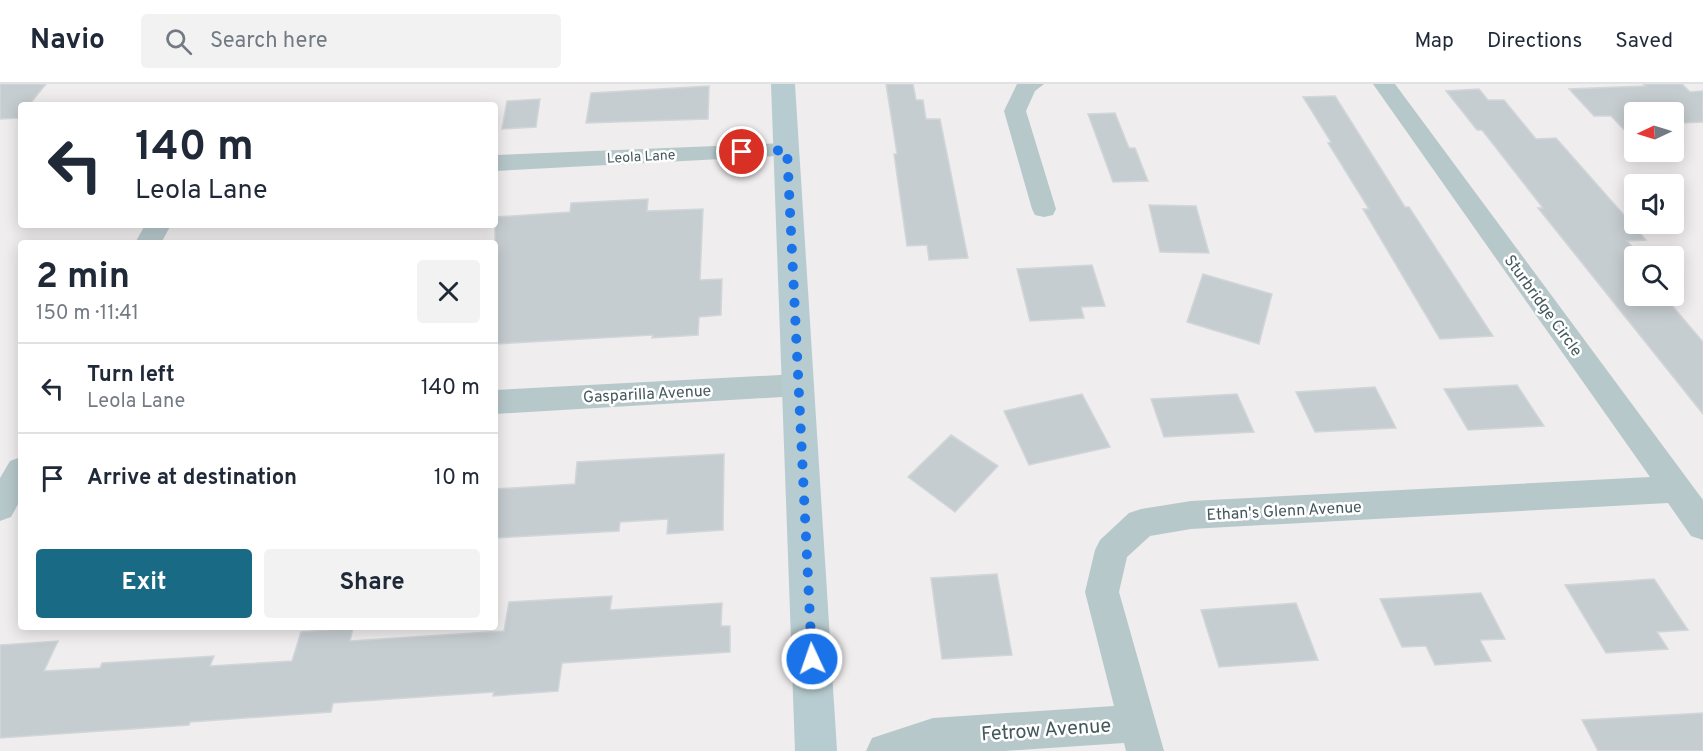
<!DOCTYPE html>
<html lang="en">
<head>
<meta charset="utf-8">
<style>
  :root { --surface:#fff; --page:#f2f2f3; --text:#1f2937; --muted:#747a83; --line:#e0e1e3; --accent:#196a85 }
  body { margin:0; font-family:Overpass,sans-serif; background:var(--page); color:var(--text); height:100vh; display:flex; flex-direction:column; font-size:22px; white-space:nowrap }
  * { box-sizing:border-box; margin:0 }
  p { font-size:20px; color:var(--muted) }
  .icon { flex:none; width:33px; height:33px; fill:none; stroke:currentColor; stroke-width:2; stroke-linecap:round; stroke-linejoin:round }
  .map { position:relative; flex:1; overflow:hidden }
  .drawer { position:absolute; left:18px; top:156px; width:480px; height:390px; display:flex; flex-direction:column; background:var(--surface); border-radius:6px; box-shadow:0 3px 15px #0003 }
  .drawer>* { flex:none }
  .hud { position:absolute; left:18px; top:18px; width:480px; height:126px; border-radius:6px; box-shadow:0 3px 15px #0003; background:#fff; color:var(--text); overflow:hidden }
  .needle { width:39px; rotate:266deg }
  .buttons { position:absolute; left:1624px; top:18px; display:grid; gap:12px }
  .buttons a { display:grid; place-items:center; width:60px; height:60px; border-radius:6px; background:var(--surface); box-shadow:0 3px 15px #0003; font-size:30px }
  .pin { position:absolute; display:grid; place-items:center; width:51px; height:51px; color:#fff; margin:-26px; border:3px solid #fff; border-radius:50%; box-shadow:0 2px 6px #0007 }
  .me { position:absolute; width:66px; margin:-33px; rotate:357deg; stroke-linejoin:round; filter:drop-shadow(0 0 4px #0008) }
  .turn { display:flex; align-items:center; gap:21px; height:126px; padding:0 18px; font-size:27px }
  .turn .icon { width:78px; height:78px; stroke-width:2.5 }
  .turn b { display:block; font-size:42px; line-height:51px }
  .round { display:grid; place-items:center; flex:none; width:63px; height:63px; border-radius:6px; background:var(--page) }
  .headline { display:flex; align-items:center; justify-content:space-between; height:102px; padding:0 18px }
  h1 { font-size:36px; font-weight:700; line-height:45px }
  .button { display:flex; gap:12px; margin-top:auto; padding:12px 18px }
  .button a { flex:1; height:69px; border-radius:6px; background:var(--accent); color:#fff; font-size:24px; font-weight:700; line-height:69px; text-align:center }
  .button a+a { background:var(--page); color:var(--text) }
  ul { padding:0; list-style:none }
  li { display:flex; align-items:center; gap:18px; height:90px; padding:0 18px; border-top:2px solid var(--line) }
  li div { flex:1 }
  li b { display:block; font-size:22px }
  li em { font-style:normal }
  header { display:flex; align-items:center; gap:36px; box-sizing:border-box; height:84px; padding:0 30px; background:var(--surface); border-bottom:2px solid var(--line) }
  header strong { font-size:28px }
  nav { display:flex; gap:33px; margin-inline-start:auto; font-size:21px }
  .search { width:420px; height:54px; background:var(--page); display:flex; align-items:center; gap:15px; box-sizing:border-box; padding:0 21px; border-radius:6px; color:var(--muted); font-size:22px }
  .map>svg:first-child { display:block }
  .building { fill:#c6cdd0; stroke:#d1d6d9; stroke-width:1.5 }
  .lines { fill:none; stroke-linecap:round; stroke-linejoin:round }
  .street { fill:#b7c8cb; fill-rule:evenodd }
  .secondary { fill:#b7ccd0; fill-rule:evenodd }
  .route { stroke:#1a73e8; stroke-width:10; stroke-dasharray:0 18 }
  .labels { text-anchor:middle; stroke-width:5; stroke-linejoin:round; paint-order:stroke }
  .far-street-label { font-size:14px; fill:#44585b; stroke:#fff }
  .street-label { font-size:16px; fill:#44585b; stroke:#fff }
  .near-street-label { font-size:20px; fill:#44585b; stroke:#fff }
</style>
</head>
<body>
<header>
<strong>Navio</strong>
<div class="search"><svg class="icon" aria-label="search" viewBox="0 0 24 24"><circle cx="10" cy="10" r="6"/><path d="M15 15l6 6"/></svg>Search here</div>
<nav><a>Map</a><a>Directions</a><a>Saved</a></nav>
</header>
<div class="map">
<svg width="1703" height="667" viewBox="0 0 1703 667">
  <rect width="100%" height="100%" fill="#f0edee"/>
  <!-- building -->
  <path class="building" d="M0,0H46L29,21H21L19,34L0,35Z
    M886,0H913L916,16H923L926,35H940L968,174L929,176L927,161L907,162L894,70H897Z
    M1643,0H1682L1690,8L1703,7V38L1682,39L1674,28H1635V57L1611,32H1594L1569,5L1645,2Z
    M709,2L708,35L586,39L591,9Z
    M1479,5L1488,16H1504L1536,55L1556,54L1646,156L1627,157L1638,169L1629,170L1635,177V212H1664L1703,258V330L1538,124H1543L1482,46H1477L1446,7Z
    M1335,12L1405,123H1409L1493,252L1440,255L1363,125H1369L1328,59L1331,58L1303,13Z
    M540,15L536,43L502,45L507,17Z
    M1115,29L1129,64H1135L1148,97L1113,98L1088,30Z
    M648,115L647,127L703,125L700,196L722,195L721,231L699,233L698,251L652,254L653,251L495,260V133L570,128L571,119Z
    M1149,121L1196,122L1209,169L1160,168Z
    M1092,181L1105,222L1081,223L1084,234L1030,237L1017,185Z
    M1203,190L1272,210L1259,260L1187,238Z
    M1517,301L1544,342L1468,346L1444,305Z
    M1375,303L1396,344L1315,348L1296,308Z
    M1082,310L1110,363L1029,381L1004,327Z
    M1237,310L1254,348L1164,353L1151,315Z
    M951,351L998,382L955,428L908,393Z
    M724,370L723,446L667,450L668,435L620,438L619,447L495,454V405L575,400L577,378Z
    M997,490L1012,571L942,575L931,494Z
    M1654,495L1688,546L1657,548L1668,565L1606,569L1565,501Z
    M1481,509L1505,555L1480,556L1491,577L1435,581L1426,562L1402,563L1380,515Z
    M612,512L610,526L722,519L721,542H730V568L562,579L558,607L493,612L494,608L333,619L331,628L190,638L189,641L0,654V561L58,557L44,587L100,584L102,579L214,572L210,582L292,577L301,548L353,544L350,557L504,547L509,518Z
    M1296,519L1318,576L1219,583L1201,526Z
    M1703,629V667H1598L1582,636Z"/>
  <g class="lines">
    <!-- street -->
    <path class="street" d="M1017,0H1044L1035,7L1026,27L1056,125L1053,131L1044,133L1035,131L1032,125L1004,27Z
      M1373,0H1395L1703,416V456L1691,452L1668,419L1191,445L1150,452L1127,473L1119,508L1164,667H1126L1124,659L1004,667H866L872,654L933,634L1114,622L1085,508L1095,466L1100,456L1129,429L1141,425L1191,417L1650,393Z
      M787,59L795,61L799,66L795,71L495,87V71Z
      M145,141H171L161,159H135Z
      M799,290L809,293L814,301L809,309L799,312L495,330V306Z
      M21,373V415L11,433L0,437V394L10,377Z"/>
    <!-- secondary -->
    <path class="secondary" d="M771,0H795L837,667H795Z"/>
  </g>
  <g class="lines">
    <!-- route -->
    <path class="route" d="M742,68L787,66L812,575"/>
  </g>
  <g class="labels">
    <!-- far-street labels -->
    <g class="far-street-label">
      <text transform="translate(641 72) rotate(-3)" y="5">Leola Lane</text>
    </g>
    <!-- street labels -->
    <g class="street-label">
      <text transform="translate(1544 221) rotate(54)" y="6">Sturbridge Circle</text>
      <text transform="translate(647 309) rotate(-3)" y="6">Gasparilla Avenue</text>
      <text transform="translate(1284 426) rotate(-3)" y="6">Ethan's Glenn Avenue</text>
    </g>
    <!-- near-street labels -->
    <g class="near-street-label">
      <text transform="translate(1046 645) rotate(-4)" y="7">Fetrow Avenue</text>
    </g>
  </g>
</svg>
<div class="buttons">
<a><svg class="needle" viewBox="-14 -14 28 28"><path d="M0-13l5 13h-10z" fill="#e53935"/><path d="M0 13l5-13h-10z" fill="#747a83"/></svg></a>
<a><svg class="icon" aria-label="sound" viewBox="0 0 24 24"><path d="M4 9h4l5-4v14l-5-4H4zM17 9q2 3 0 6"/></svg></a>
<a><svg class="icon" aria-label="search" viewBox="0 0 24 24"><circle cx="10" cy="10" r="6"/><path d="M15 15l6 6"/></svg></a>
</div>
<div class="pin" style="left:742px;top:68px;background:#d93025"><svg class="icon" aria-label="arrive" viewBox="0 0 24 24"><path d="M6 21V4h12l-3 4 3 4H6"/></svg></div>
<svg class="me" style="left:812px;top:575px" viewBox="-20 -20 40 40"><circle r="17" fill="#1a73e8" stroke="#fff" stroke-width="3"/><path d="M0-11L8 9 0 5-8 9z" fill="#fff"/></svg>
<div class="hud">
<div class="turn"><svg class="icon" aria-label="left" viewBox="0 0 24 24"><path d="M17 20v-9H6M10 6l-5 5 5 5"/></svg><div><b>140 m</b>Leola Lane</div></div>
</div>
<section class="drawer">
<div class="headline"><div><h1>2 min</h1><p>150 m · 11:41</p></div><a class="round"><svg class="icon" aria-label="close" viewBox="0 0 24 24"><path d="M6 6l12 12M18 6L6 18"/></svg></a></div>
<ul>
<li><svg class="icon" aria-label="left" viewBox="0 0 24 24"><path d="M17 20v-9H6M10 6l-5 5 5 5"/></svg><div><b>Turn left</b><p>Leola Lane</p></div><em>140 m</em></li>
<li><svg class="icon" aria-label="arrive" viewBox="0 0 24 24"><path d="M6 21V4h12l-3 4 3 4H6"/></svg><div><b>Arrive at destination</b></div><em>10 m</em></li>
</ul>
<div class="button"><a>Exit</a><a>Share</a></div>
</section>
</div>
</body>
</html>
